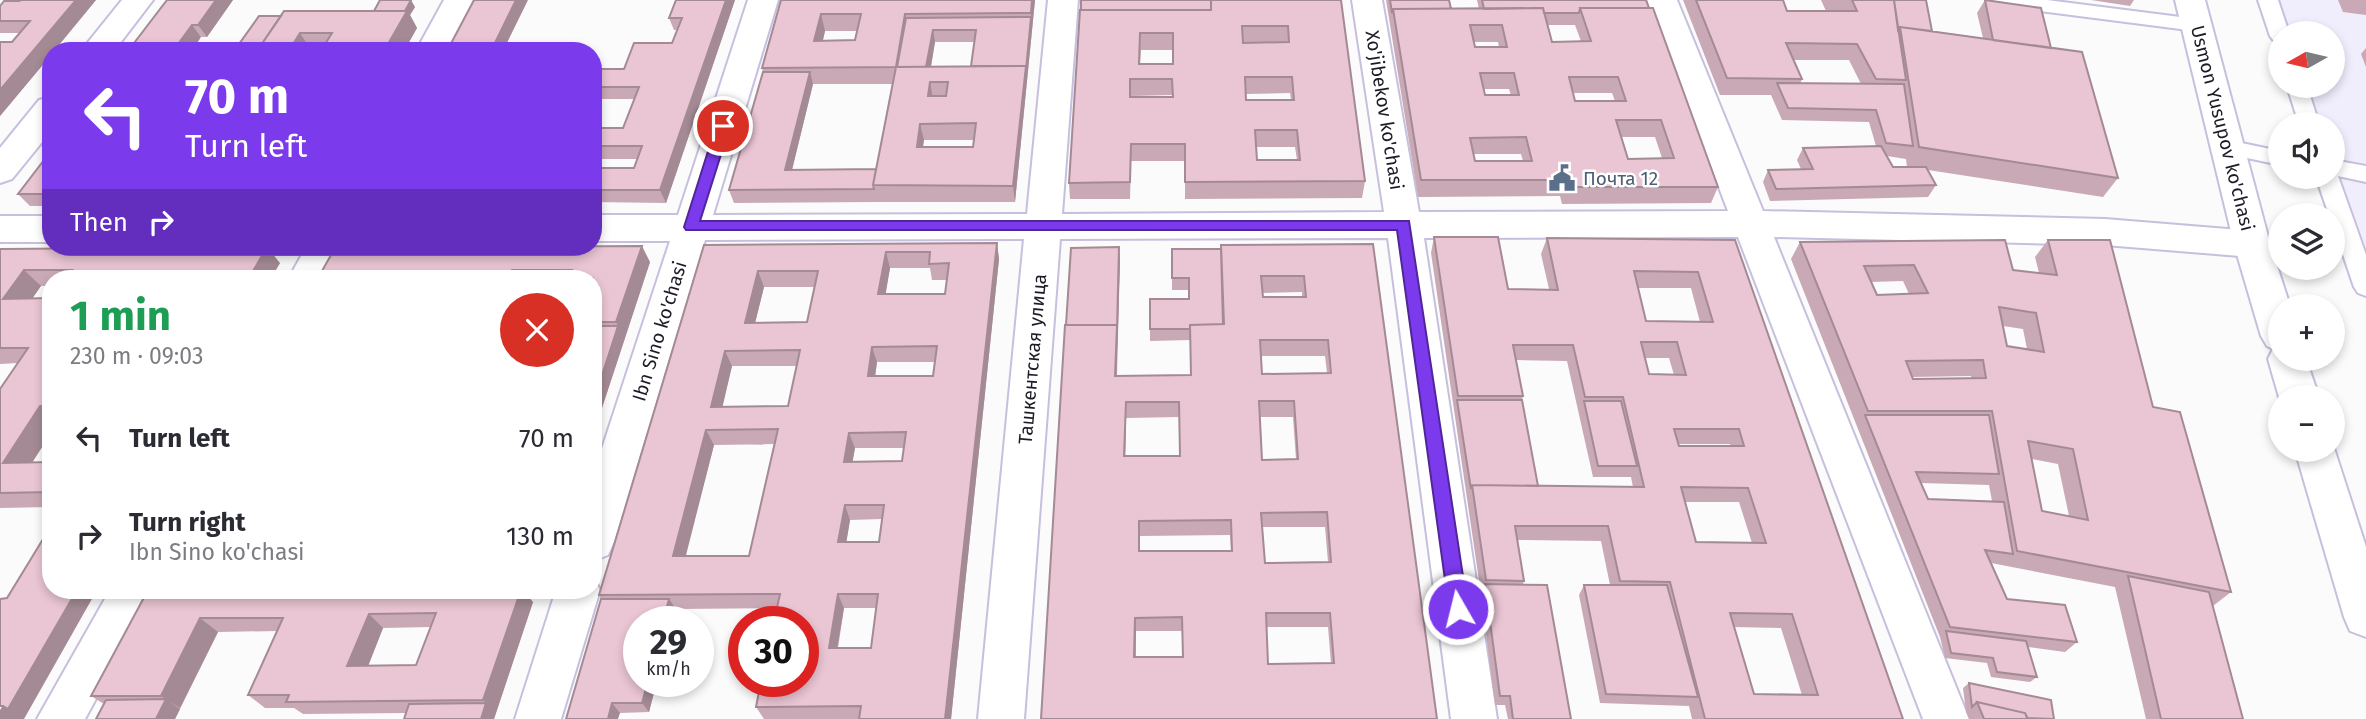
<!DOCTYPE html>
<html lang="en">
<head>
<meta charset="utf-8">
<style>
  :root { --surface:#fff; --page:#f7f7f7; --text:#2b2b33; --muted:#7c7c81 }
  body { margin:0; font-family:"Fira Sans",sans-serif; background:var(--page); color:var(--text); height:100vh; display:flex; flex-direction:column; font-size:26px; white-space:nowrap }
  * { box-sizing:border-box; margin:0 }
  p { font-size:23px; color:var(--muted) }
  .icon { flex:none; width:38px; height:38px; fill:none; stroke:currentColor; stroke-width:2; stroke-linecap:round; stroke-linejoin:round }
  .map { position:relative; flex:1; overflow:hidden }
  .side { position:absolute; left:42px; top:270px; width:560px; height:329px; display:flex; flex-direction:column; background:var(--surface); border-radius:28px; box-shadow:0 4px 10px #0003 }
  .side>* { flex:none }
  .hud { position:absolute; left:42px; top:42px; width:560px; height:214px; border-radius:28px; box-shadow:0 4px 10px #0003; background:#7c3aed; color:#fff; overflow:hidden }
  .needle { width:46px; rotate:262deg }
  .controls { position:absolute; left:2268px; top:21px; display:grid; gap:14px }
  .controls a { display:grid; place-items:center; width:77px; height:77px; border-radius:50%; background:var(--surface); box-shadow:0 4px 10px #0003; font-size:35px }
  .speed { position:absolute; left:623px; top:606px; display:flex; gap:14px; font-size:35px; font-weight:700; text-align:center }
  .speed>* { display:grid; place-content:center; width:91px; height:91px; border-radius:50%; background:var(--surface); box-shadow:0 4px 10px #0003; line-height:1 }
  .speed small { font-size:18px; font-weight:400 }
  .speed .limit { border:10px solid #d22; background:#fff; color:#111 }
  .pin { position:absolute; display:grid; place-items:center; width:60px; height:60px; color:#fff; margin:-30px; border:4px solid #fff; border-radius:50%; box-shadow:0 2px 7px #0007 }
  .me { position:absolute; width:77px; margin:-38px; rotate:352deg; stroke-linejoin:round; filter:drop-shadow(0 0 5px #0008) }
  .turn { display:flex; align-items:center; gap:24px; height:147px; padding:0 28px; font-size:32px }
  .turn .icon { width:91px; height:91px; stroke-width:2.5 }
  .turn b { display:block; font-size:49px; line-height:60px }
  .then { display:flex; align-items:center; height:66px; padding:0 28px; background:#0003; gap:14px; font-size:26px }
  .round { display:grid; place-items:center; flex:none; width:74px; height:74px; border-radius:37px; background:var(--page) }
  .overview { display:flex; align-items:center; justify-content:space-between; height:119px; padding:0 28px }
  h1 { font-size:42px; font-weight:700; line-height:52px; color:#1e9e55 }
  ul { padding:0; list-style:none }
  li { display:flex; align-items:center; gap:21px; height:98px; padding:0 28px }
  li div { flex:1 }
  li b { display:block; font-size:26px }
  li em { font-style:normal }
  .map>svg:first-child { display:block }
  .built { fill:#f0edfd }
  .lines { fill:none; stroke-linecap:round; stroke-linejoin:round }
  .service-casing { stroke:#c6bfde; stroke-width:4 }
  .minor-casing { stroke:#c6bfde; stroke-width:4 }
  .secondary-casing { stroke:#c6bfde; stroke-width:4 }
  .service { fill:#fff; fill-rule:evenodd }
  .minor { fill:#fff; fill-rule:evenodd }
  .secondary { fill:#fff; fill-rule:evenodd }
  .wall { fill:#c9a9b5; fill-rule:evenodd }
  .shaded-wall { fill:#a48a94 }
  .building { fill:#eac5d3; stroke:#a48a94; stroke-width:2; fill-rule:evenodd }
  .route { fill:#7c3aed; stroke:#51269a; stroke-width:2 }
  .labels { text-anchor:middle; stroke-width:5; stroke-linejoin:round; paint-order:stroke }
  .street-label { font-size:19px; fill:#1e1b26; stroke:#fff }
  .service-label { font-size:19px; fill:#4e5e75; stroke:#fff; text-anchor:start }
</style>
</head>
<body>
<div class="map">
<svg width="2366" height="719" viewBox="0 0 2366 719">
  <rect width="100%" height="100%" fill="#fbfbfb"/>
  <!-- built -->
  <path class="built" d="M2274,0H2366V248L2333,156V124H2321L2307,86H2333V33H2287Z"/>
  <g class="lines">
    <defs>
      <path id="service" d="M1990,0H2047L2196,19L2203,21L2206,25L2203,29L2196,31L2000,6Z
        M2258,0H2278L2289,33H2280V42L2273,40L2270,36Z
        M2287,86H2307L2319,124H2299Z
        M2227,140L2280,151V165L2219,152L2216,147L2219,142Z
        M2333,160L2366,166V182L2338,176L2366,255V296L2358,293L2354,287L2333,225V215H2329L2316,177H2333Z"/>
      <path id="minor" d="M122,0H153L114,51H81Z
        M444,0H474L448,51H416Z
        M748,0H778L713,215L1027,214L1048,0H1078L1062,214L1384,212L1352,0H1382L1419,212L1728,211L1647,0H1677L1763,211L2105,219L2252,231L2265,235L2270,244L2265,253L2252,257L2105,245L1774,237L1969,719H1923L1738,237L1424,238L1497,719H1451L1388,238L1060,239L1024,719H978L1024,239L705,240L614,542L608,555L593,561V476L670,241H593V215H678Z
        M51,97V131L12,179L0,183V148L39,100Z
        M0,216H51V242H0Z
        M306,247H342L325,278H289Z
        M593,576L600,590L561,719H515L556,590H593Z
        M110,590H155L85,719H37Z"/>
      <path id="secondary" d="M2175,0H2205L2270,244L2290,306H2280V359H2306L2319,397H2279L2268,359L2273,349L2267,346L2261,336L2234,244Z
        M2333,445L2366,547V637L2350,631L2344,617L2295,450H2333Z"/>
    </defs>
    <!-- service casing -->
    <use href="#service" class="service-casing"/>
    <!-- minor casing -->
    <use href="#minor" class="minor-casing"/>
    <!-- secondary casing -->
    <use href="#secondary" class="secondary-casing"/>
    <!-- service -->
    <use href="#service" class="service"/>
    <!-- minor -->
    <use href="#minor" class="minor"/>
    <!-- secondary -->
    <use href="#secondary" class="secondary"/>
  </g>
  <!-- wall -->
  <path class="wall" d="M21,0H96L54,51H51V55L0,116V42H12L20,33H0V6L19,1Z
    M167,0H233L207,37H201Z
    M735,0L666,203L593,202V168H634L637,159H593V128H623L634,99H593V69H624L672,43L677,30H674L669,18Z
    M781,0H1035L1015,202H877L734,203L729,190L763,72L762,68ZM825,31H857L855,40H823ZM935,42H974L971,66L931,67ZM813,84H892L876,169L792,170ZM924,140H974L973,147H923Z
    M1341,0L1365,181L1362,198L1185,199V161H1131L1130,199H1070L1069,183L1081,10ZM1141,50H1173V64H1140ZM1290,93L1291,100H1246L1245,94ZM1172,95V97H1131V96ZM1256,147H1295L1297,160H1257Z
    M1386,0H1449L1451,9H1479L1477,0H1646L1718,187L1711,203L1562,204L1560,196L1418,197ZM1548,25H1575L1581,41L1552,42ZM1474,42H1498L1499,47H1475ZM1484,89H1509L1511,95H1485ZM1573,93H1612L1615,101H1575ZM1621,137H1655L1662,158L1628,159ZM1473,154H1521L1523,161H1475Z
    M1683,0H1783L1787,11H1826L1821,0H1926L1932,31L1983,38L1977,13L1985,0L2051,48L2118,178L2103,197L1928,170L1936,185L1928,197L1770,201L1763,182L1768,170L1801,169L1797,160L1803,148L1876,146L1869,122L1782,120L1771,95H1720ZM1794,60H1849L1861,84H1800L1802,79ZM1887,156L1906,159L1907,167H1893Z
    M2091,0H2134L2130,6Z
    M2338,0H2366V15L2343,12Z
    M415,7L410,15L417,28L404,51H234L281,16L374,11Z
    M2366,48V67L2361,54Z
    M51,151V206H30L18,194Z
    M1434,237L1508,289H1549L1541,254L1547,238L1735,240L1903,719H1692L1689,706L1600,703L1579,595L1584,585H1610L1601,541L1517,540L1524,581L1523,584L1571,719H1508L1505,705H1495L1481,594L1431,253ZM1638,288H1691L1700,322L1646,321ZM1645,358H1669L1674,375L1649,374ZM1516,360L1567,361L1593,477H1631L1633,487L1538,486L1522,400L1523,396ZM1678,444H1730L1731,446H1679ZM1685,502H1739L1752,543L1696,542ZM1734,627L1781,628L1802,695L1754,694Z
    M2048,240L2153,407L2231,592L2213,606L2243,719H2146L2115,587L1991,563L2007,599L2077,642L2065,652L2028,647L2037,677L2030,682L1991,677L1987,663L1945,658L1940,637L1791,259L1800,242L2039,273L2035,257ZM1903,281L1909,294L1877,295L1871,282ZM2003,326L2023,329L2027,349L2007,346ZM1971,376V378L1913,379L1912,377ZM2032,459L2058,464L2069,516L2042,511ZM1921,483L1989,485L1992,501L1928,499Z
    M997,243L999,259L951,719H764L756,707L777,608L676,609L673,621L639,681H657L649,712L620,713L566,719L601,599L599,595L704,245ZM890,268H930L932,280H947L945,294H885ZM764,287H814L807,322L755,323ZM877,362H935L933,376H875ZM732,366H797L788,406H722ZM774,444L749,556H685L714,445ZM855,448H904L902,461L852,462ZM882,519L879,542H846L850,520ZM844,608H876L871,648H838Z
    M1373,244L1437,719H1041L1120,259L1117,376L1190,375V340L1150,341V329L1189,299V290H1172V249H1221ZM1302,292V297H1263L1262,293ZM1261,356H1325L1327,373L1262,374ZM1179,417L1180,456H1125L1126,418ZM1260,417H1293L1296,459L1262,460ZM1262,527H1325L1328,562L1265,563ZM1230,535L1231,551H1140V536ZM1266,627H1328L1331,663L1268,664ZM1136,631H1182L1183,657H1136Z
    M0,249L280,263L271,278H51V286H41L32,298H51V433L32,463L51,462V507L0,508V389L18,363L0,364Z
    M650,262L599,417H594L593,420V278H318Z
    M148,590L533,602L494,719L406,713L303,714L294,708H265L248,695L277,631L218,632L175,719H96L104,704L91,696ZM431,627L416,665L368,666L383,628Z
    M1969,683L2054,719H1969L1966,712L1963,688Z"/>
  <!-- shaded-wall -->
  <path class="shaded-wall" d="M76,0H96L54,51H51V55L0,116V90Z
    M216,0H233L207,37L198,25Z
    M411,0L415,7L410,15L417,28L404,51H384L398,21Z
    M516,0H528L503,51H491Z
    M726,0H735L666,203L660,190Z
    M1032,0H1035L1015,202L1013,186L1031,17Z
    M821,14L825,31L819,57L814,41Z
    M905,14L909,31L902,71L896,67Z
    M192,25L201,37L192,51H173Z
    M933,30L935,42L928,83L925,71Z
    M300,33L311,50L290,49Z
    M810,72L813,84L789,182L785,170Z
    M930,82L933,99L928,96Z
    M920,124L924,140L920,164L917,147Z
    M997,243L999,259L951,719H945Z
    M642,246L650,262L599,417L593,407V403L618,326L616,322Z
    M267,247L280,263L271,278H249Z
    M1119,247L1120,259L1116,392L1115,376Z
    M886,252L890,268L883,310L878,294Z
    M24,270L41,286L21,315L3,299Z
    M512,270L516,278H508Z
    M758,271L764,287L751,339L745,323Z
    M134,273L138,278H130Z
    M872,347L877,362L873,392L868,376Z
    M725,351L732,366L719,422L711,407Z
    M1126,402V418L1125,471L1124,456Z
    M40,406L51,415V433L22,478L3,463Z
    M706,430L714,445L682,571L673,556Z
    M849,433L855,448L850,477L844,462Z
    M845,505L850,520L844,557L838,542Z
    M77,590H97L24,719H0V710Z
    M521,590H523L533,602L494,719H481L486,703L483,700Z
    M838,594L844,608L835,661L829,648Z
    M669,599L676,609L673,621H663Z
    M369,614L383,628L363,679L347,666Z
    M200,618L218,632L180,708L161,696Z
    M1135,618L1136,631L1135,670L1134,657Z
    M648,681H657L649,712L642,703Z
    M166,699L180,709L175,719H156Z
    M612,703L620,713L618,719H608Z"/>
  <!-- building -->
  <path class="building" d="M21,0H76L0,90V42H12L30,21H0V6L4,1H19Z
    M167,0H216L198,25H192L173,51H128Z
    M380,0H411L405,11H374Z
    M474,0H516L491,51H447Z
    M676,0H726L660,190H593V168H634L642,146H593V128H623L639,87H593V69H624L634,43H672L682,18H669Z
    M781,0H1032L1031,13L905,14L896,67L762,68ZM821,14H861L855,40L814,41Z
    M1081,0H1211V10H1081Z
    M1211,0H1341L1365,181L1185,182V144H1131L1130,182L1069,183L1080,10H1211ZM1242,26H1288L1289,42L1243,43ZM1140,33H1173V64H1139ZM1245,77H1292L1294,100H1246ZM1130,79H1172L1173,97H1130ZM1255,130H1297L1300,160H1257Z
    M1390,0H1449L1451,9H1393L1392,13Z
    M1482,0H1646L1649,8H1580L1579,13H1544L1543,8L1484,9Z
    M1696,0H1783L1787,11H1857L1852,0H1894L1906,80L1876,79L1857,44L1786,43L1802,79L1727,78Z
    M1894,0H1926L1932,31L1900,27L1898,30Z
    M1985,0L2041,8L2051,48L1993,40Z
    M1543,8L1552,42L1591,41L1580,8H1653L1718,187H1567L1565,180H1421L1393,9ZM1470,25H1502L1507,47H1475ZM1480,73H1514L1519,95H1485ZM1569,77H1618L1626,101H1575ZM1616,120H1661L1674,158L1628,159ZM1526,137L1532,161H1475L1470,138Z
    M284,11H407L384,51H257ZM300,33H332L322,49H290Z
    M259,16H281L257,51H234Z
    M1031,17L1026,70V66H971L976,30H933L926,67H897L906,18Z
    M1900,27L2082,52L2118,178L1919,147Z
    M1026,66L1013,186L873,185L896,67ZM930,82H948L946,96H928ZM976,123L973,147H917L920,124Z
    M763,72H810L785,170L876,169L873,185L874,189L729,190Z
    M1777,83L1904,84L1913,146L1886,143L1876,110L1788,108Z
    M1881,146L1893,167H1926L1936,185L1776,189L1768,170L1813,169L1803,148Z
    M51,151V194H18Z
    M1434,237H1498L1508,289L1558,290L1547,238L1735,240L1903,719H1705L1670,582L1620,581L1608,526H1515L1524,581L1486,580L1472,485L1644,487L1623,397H1585L1573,345H1513L1523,396H1458ZM1634,271L1698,272L1713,322L1646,321ZM1641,342H1677L1686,375L1649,374ZM1674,429H1739L1744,446H1679ZM1681,487L1748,488L1766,543L1696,542ZM1730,613L1792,614L1818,695L1754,694Z
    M2005,240L2013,270L2057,275L2048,240H2110L2153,407L2180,412L2231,592L2017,551L1992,411H1868L1800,242ZM1914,265L1928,293L1877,295L1864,266ZM1999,307L2036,313L2044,352L2007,346ZM1983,360L1986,378L1913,379L1906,361ZM2028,441L2073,449L2088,520L2042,511Z
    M997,243L945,719H859L861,706L756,707L761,681H803V621H774L780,594L599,595L704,245ZM886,252H930L929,264L949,263L945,294H878ZM758,271H818L807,322L745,323ZM937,346L933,376H868L872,347ZM800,350L788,406L711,407L725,351ZM778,429L749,556H673L706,430ZM906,432L902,461L844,462L849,433ZM845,505H884L879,542H838ZM838,594H878L871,648H829Z
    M1373,244L1437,719H1041L1065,325H1117L1115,376L1191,375L1190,325L1224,324L1221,245ZM1261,276H1304L1306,297H1263ZM1260,340H1328L1331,373L1262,374ZM1259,401H1294L1298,459L1262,460ZM1126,402H1179L1180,456H1124ZM1327,512L1331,562L1265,563L1261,513ZM1231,520L1232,551H1139V521ZM1266,613H1330L1334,663L1268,664ZM1182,617L1183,657H1134L1135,618Z
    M642,246L616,322H593V278H569L572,270H512L508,278H318L335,248Z
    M267,247L249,278H190L194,273H134L130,278H66L72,270H24L3,299L51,298V406H40L3,463L51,462V492L0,493V389L28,348H0V249Z
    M1119,247L1117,329V325H1066L1071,248Z
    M1172,249H1221L1223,324L1190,325V329H1150V299H1189V278H1172Z
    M593,326H618L593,403Z
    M1457,400H1522L1538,486L1472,485L1471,489Z
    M1584,401H1621L1637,466H1598Z
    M1865,415H1989L1999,474L1916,472L1928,499L2004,502L2013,554L1985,550L2007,599L2065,605L2077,642L1950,627Z
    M51,526V590H77L8,709L3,706H0V599L7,598Z
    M2128,576L2209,592L2243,719H2161Z
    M1485,584L1547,585L1571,719H1513L1510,696H1500Z
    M1584,585H1667L1698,697L1606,694Z
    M148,590H521L483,700L286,702L289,695H248L283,618H200L161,696H91ZM436,613L416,665L347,666L369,614Z
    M601,599H669L663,621H639V681H648L642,703H612L608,719H566Z
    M1946,631L2026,641L2037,677L1997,672L1993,658L1951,653Z
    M1969,683L2051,700L2054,719L2027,718L2025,713L1977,702L1972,707Z
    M166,699L156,719H96L106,700Z
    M1977,702L2025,713L2028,719H1984Z
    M486,703L481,719H404L409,704Z"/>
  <!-- route -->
  <path class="route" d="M723,121L730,126L700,221H1409L1468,609L1465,615L1458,617L1452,615L1449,609L1397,230H686L684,227L716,126Z"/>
  <!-- icons -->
  <defs>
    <symbol id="civic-bare" viewBox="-9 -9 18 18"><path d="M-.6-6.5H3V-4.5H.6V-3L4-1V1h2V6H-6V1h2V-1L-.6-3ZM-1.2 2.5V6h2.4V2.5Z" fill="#5c6f8a" stroke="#fff" stroke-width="2.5" paint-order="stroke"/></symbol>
  </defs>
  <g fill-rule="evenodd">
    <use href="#civic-bare" x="1543" y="159" width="38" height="38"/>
  </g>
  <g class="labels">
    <!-- street labels -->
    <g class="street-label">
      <text transform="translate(1385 110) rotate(81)" y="7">Xo'jibekov ko'chasi</text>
      <text transform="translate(2223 128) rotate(76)" y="7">Usmon Yusupov ko'chasi</text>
      <text transform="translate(659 331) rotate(-73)" y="7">Ibn Sino ko'chasi</text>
      <text transform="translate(1032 359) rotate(-85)" y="7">Ташкентская улица</text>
    </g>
    <!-- service labels -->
    <g class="service-label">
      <text x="1583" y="185">Почта 12</text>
    </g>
  </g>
</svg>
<div class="controls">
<a><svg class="needle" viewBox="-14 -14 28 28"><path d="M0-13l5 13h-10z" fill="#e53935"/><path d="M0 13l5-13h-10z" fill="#7c7c81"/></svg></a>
<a><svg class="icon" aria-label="sound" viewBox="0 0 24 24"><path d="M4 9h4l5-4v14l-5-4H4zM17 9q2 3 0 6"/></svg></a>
<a><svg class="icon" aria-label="layers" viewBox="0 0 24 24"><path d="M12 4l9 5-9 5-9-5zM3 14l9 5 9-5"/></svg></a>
<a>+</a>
<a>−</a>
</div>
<div class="speed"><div>29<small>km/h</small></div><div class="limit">30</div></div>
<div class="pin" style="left:723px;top:126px;background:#d93025"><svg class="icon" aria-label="arrive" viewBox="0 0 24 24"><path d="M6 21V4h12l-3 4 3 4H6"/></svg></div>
<svg class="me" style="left:1458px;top:609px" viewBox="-20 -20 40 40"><circle r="17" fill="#7c3aed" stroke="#fff" stroke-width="3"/><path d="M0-11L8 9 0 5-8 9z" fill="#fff"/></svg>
<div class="hud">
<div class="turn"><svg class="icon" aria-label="left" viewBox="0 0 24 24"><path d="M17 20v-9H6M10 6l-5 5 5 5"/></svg><div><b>70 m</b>Turn left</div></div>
<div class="then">Then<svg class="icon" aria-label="right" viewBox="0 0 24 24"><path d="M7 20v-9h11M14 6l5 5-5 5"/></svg></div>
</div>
<section class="side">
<div class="overview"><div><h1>1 min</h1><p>230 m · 09:03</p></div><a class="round" style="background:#d93025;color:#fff"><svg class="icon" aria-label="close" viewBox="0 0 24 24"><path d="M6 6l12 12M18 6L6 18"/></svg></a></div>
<ul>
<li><svg class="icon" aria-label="left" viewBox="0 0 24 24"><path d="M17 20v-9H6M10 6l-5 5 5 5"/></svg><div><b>Turn left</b></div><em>70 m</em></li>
<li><svg class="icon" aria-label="right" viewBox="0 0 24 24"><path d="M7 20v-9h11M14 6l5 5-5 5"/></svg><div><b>Turn right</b><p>Ibn Sino ko'chasi</p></div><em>130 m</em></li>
</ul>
</section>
</div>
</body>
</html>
